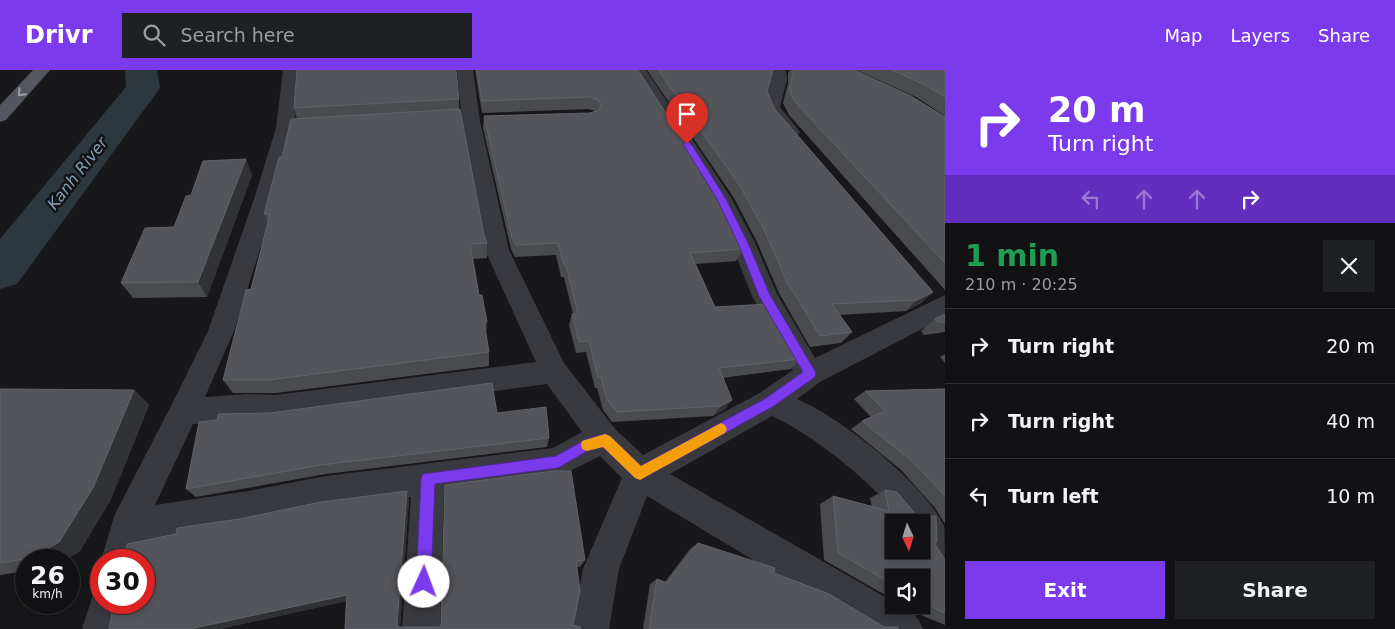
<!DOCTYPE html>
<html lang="en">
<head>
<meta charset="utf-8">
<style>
  :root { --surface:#121214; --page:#1f2022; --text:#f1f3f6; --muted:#9c9ea0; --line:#313234; --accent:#7c3aed }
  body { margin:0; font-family:"DejaVu Sans",sans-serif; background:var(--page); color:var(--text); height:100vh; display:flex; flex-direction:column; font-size:19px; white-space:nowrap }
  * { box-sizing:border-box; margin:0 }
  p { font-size:16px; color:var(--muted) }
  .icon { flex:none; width:28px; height:28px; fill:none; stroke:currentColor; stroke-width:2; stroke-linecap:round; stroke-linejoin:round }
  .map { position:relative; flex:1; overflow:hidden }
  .side { display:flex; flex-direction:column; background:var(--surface); width:450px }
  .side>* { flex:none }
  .guide { background:#7c3aed; color:#fff; overflow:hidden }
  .needle { width:32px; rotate:176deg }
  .controls { position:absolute; left:885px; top:444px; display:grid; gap:10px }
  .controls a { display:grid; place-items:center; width:45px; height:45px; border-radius:0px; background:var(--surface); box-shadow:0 2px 8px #0003,0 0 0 1px var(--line); font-size:25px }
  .speed { position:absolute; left:15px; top:479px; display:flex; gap:10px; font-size:25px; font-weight:700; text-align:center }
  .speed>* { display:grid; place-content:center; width:65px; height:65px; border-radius:50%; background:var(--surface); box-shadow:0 2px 8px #0003,0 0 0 1px var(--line); line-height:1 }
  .speed small { font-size:12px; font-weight:400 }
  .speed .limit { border:8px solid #d22; background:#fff; color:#111 }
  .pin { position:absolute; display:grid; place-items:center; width:42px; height:42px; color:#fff; margin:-51px -21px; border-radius:50% 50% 50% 0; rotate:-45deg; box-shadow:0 0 5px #0007 }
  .pin .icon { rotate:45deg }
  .me { position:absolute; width:55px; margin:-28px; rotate:2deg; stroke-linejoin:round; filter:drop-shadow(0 0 4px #0008) }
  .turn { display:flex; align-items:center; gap:18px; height:105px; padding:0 20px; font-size:22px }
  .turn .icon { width:65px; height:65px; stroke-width:2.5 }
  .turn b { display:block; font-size:35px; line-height:42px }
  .lanes { display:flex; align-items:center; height:48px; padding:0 20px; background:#0003; justify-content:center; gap:25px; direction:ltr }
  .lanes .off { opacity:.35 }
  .round { display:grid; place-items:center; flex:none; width:52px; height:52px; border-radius:0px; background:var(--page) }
  .summary { display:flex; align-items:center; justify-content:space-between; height:85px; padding:0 20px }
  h1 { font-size:30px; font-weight:700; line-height:38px; color:#1e9e55 }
  .cta { display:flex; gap:10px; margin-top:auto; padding:10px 20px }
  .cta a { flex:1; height:58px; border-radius:0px; background:var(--accent); color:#fff; font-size:20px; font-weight:700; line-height:58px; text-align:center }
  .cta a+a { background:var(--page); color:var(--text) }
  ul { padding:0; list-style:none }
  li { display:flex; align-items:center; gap:15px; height:75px; padding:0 20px; border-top:1px solid var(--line) }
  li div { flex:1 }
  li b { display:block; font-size:19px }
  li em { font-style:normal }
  header { display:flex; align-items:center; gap:30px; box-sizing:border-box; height:70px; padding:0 25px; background:var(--accent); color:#fff }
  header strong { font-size:24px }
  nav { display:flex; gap:28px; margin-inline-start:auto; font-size:18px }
  .search { width:350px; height:45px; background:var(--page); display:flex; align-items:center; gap:12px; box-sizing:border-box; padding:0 18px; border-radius:0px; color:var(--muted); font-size:19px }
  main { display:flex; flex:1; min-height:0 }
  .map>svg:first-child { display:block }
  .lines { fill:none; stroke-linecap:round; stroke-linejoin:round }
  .river { fill:#2d373e; fill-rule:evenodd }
  .minor { fill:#393a3f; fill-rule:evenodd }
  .major { fill:#54575e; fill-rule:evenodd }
  .wall { fill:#494b4f }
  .shaded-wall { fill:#313235 }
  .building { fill:#54555b; stroke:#61636a; fill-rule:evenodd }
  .oneway { stroke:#999da8 }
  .route { fill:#7c3aed; stroke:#51269a }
  .slow { fill:#f59e0b }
  .labels { text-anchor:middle; stroke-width:5; stroke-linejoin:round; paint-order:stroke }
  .far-water-label { font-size:16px; font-style:italic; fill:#809db5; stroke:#131315 }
</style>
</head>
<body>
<header>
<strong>Drivr</strong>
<div class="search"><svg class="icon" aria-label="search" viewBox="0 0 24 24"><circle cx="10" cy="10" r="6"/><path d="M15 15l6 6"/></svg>Search here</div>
<nav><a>Map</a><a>Layers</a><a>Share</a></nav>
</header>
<main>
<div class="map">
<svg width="945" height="559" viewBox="0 0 945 559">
  <rect width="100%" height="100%" fill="#18181a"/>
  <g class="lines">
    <!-- river -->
    <path class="river" d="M125,0H157L160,18L17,214L0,219V169L126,17Z"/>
    <!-- minor -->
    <path class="minor" d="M283,0H299L294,58L276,129L234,261L205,327L248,324L276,325L536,292L485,180L462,51L457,0H473L480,51L509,180L564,293L616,360L643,385L760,323L793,300L752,226L731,173L710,129L630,0H646L732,129L755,173L777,224L815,288L945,225V247L820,312L797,329C840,347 924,413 944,456C945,465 945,494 945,506L932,501L919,480H921V452H902C878,416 811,363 772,346L670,404L894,532V535C909,535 918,546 923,559H868L647,426L619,499L609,559H571L583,499L622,408L600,386L558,407L444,422L440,559H402L411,427L326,438L248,455L141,471L137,490H101L115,444L173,332L208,261L254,129L276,58ZM547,314L582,362L553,378L326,406L248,421L155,435L193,354L248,350L276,351Z
      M770,0H786L787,10L780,37L800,62L797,66C780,70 771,50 762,37L770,10Z
      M101,516V532H127L120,559H82L95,519Z"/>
    <!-- major -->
    <path class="major" d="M33,0H50L6,50L0,52V35Z"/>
  </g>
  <!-- wall -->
  <path class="wall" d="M475,0H638L743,179L736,191L696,194L715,237L800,289L791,299L722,308L732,330L724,340L713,346L612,352L603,340L597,318H595L586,282L576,283L569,255L572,244H573L564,207H561L556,185L515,187L511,179L483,58L484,46L590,43L596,41L588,39L482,43Z
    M647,0H773L767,21L774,38L933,222L921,233L906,241L839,245L852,262L841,273L810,277L779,223L757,172L734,128Z
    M790,0H854L945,47V220L789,45L783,33L788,14V3Z
    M856,0H945V46L916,27Z
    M459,29V40L484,165L487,173V188L473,189L479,225L487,252L486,264L489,282V296L276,323H233L223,310L251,219L268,152L264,144L282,87L297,49L294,38Z
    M252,105L207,227L133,228L121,213L174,157L191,125Z
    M945,244V262L924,265L921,261L935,249Z
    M945,284V293L940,287Z
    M0,319L134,320L149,335L111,429L80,481L65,490H26V501L0,505Z
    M945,319V454L935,438L901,400L851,359L862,351L871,347L854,329L865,321Z
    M497,343L549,368L547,377L326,404L196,427L186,419Z
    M445,415L585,490L580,497H577L573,555L345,559L346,531L220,559H109L124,485L409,429L400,557H439L441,555Z
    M885,420L935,474L945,490V555L916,543L904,535H921V508H894V530L824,490L820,434L833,426L872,437L870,428Z
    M698,473L774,503L884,557L898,559H643L650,514L657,509L665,512L690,479Z"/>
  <!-- shaded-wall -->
  <path class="shaded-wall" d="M246,89L252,105L207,227L198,212Z
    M933,222L921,233L906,241L917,230Z
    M134,320L149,335L111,429L80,481L65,490H35L31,488Z
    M732,330L724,340L713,346L721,336Z
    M407,421L409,429L400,559L397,555Z
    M347,525L352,530L220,559H190Z"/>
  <!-- building -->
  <path class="building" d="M297,0H456L459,29L294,38Z
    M477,0H638L714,118L743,179L690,183L715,237L769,234L800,289L719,298L732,330L721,336L617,342L607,330L601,307L598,308L589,271L579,272L572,244H578L566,195H564L558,173L516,175L512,168L484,46L590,43L599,40L601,34L598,30L590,27L482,31Z
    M658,0H773L767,21L774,38L933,222L917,230L832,234L852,262L820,266L787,212L764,160L740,116Z
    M794,0H854L911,26L945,47V193L795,32L789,20Z
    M892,0H945V27L925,15Z
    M460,39L484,165L487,173L470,174L479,225H482L487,252H484L489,282L268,310H223L246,220L251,219L270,144H264L279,87H282L291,49Z
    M246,89L198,212L121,213L145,158L174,157L186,126L191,125L203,91Z
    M945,244V252H938L935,249Z
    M492,313L497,343L546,337L549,368L321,395L186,419L199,352L217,350L218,344L270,343Z
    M0,319L134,320L93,418L59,472L31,488L0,493Z
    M945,319V426L914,393L862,351L885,341L865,321Z
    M553,401H571L585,490L576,491L580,521L573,555L580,557V559H345L347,525L190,559H109L114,532H144V490H113L114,485H124L127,474L176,464L177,458L239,449L321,432L407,421L397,555L399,557H439L441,555L445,415Z
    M885,420L897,422L917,446H936L937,471L935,474L945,490V543L934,538L923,530H921V508H894V515L838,483L833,426L889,441ZM894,452H921V480H894Z
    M698,473L775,498L774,503L829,524L884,557H898V559H649L657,509L667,513Z"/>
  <!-- one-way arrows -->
  <defs><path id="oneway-chevron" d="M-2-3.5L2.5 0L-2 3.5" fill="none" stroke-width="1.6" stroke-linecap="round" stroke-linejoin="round" transform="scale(1.25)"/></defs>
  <use class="oneway" href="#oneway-chevron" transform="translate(21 23) rotate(133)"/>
  <!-- route -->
  <path class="route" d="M684,72H690L726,129L748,173L770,225L815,301L816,304L815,307L774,336L640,410L635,408L603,377L589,380L558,398L435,414L431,512L429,517L424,519L418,517L416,512L421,408L423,404L556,386L586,369L605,364L610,366L641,396L766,328L803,302L759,226L738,173L717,129L683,74Z"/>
  <!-- slow -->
  <path class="slow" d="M721,353L725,355L727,359L725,363L640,410L635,408L603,377L587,381L582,379L581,375L582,371L605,364L610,366L641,396Z"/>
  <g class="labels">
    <!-- far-water labels -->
    <g class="far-water-label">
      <text transform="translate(77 103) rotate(-52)" y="6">Kanh River</text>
    </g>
  </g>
</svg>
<div class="controls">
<a><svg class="needle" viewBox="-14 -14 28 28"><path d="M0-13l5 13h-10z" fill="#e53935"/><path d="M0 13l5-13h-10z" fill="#9c9ea0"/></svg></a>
<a><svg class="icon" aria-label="sound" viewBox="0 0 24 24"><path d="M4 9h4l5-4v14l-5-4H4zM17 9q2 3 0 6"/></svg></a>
</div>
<div class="speed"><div>26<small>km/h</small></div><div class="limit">30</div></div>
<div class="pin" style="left:687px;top:74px;background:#d93025"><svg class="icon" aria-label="arrive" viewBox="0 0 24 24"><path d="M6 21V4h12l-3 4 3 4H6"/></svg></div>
<svg class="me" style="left:424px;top:512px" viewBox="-20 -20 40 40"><circle r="19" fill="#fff"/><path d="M0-13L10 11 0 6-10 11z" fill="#7c3aed"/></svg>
</div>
<section class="side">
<div class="guide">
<div class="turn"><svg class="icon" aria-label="right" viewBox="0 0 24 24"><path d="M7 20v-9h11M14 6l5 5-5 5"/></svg><div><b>20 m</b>Turn right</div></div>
<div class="lanes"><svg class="icon off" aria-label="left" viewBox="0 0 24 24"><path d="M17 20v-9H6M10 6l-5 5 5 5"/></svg><svg class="icon off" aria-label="ahead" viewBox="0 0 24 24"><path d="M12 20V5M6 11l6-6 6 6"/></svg><svg class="icon off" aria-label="ahead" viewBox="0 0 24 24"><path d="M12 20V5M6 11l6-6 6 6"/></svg><svg class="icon" aria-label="right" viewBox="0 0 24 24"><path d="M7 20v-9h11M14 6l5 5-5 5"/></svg></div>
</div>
<div class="summary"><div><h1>1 min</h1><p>210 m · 20:25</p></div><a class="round"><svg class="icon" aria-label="close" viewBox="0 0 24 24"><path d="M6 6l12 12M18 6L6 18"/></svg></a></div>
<ul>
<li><svg class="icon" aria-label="right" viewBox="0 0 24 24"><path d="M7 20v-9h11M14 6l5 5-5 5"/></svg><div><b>Turn right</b></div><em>20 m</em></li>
<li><svg class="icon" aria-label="right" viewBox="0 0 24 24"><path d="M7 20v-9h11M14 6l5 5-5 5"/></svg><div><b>Turn right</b></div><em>40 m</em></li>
<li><svg class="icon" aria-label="left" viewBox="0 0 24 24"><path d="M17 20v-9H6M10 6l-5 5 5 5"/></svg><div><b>Turn left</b></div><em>10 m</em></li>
</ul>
<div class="cta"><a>Exit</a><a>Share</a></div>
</section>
</main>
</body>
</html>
